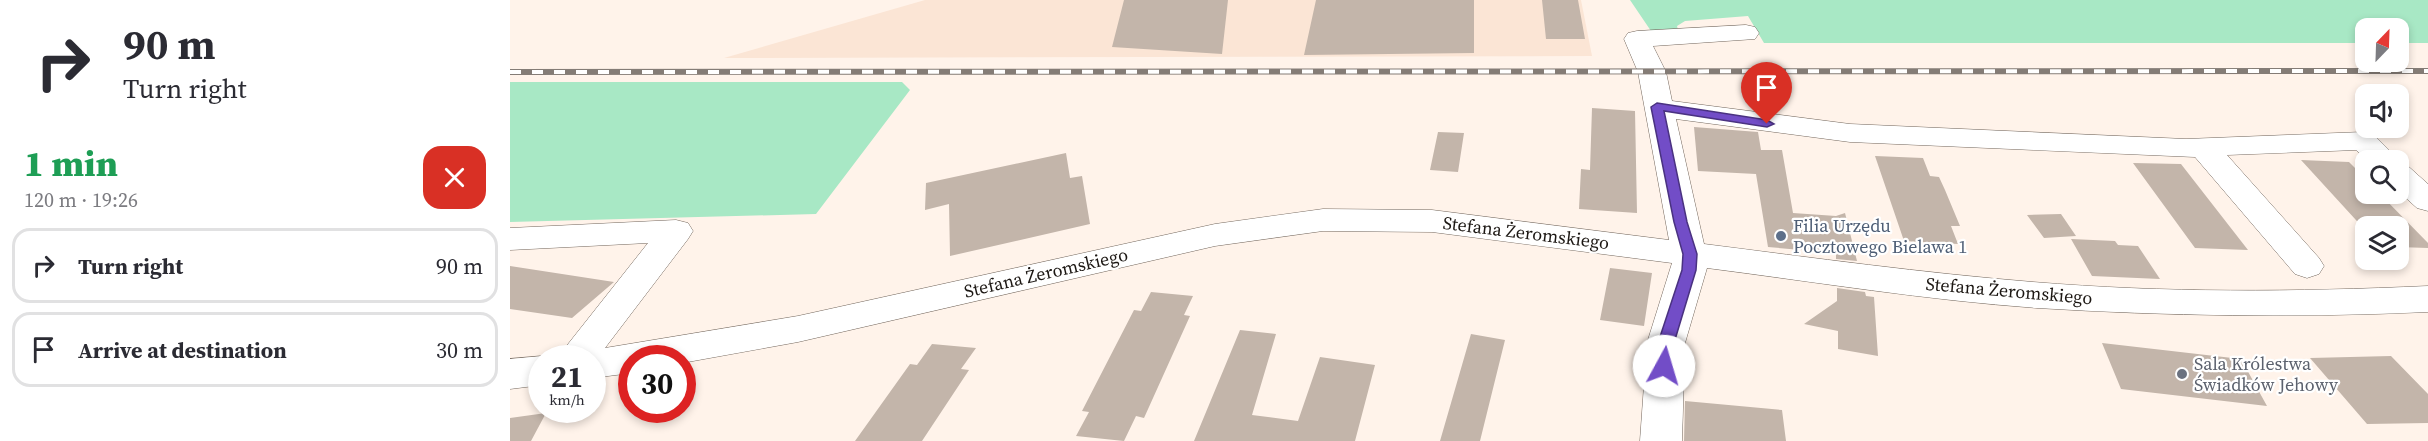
<!DOCTYPE html>
<html lang="en">
<head>
<meta charset="utf-8">
<style>
  :root { --surface:#fff; --page:#f7f7f7; --text:#2b2b33; --muted:#7c7c81; --line:#e1e1e2 }
  body { margin:0; font-family:"Source Serif 4",serif; background:var(--page); color:var(--text); height:100vh; display:flex; flex-direction:column; font-size:22px; white-space:nowrap }
  * { box-sizing:border-box; margin:0 }
  p { font-size:20px; color:var(--muted) }
  .icon { flex:none; width:33px; height:33px; fill:none; stroke:currentColor; stroke-width:2; stroke-linecap:round; stroke-linejoin:round }
  .map { position:relative; flex:1; overflow:hidden }
  .details { display:flex; flex-direction:column; background:var(--surface); width:510px }
  .details>* { flex:none }
  .top-card { background:#fff; color:var(--text); overflow:hidden }
  .needle { width:39px; rotate:23deg }
  .buttons { position:absolute; left:1845px; top:18px; display:grid; gap:12px }
  .buttons a { display:grid; place-items:center; width:54px; height:54px; border-radius:12px; background:var(--surface); box-shadow:0 3px 9px #0003; font-size:30px }
  .speed { position:absolute; left:18px; top:345px; display:flex; gap:12px; font-size:30px; font-weight:700; text-align:center }
  .speed>* { display:grid; place-content:center; width:78px; height:78px; border-radius:50%; background:var(--surface); box-shadow:0 3px 9px #0003; line-height:1 }
  .speed small { font-size:15px; font-weight:400 }
  .speed .limit { border:9px solid #d22; background:#fff; color:#111 }
  .pin { position:absolute; display:grid; place-items:center; width:51px; height:51px; color:#fff; margin:-62px -26px; border-radius:50% 50% 50% 0; rotate:-45deg; box-shadow:0 0 6px #0007 }
  .pin .icon { rotate:45deg }
  .me { position:absolute; width:66px; margin:-33px; rotate:6deg; stroke-linejoin:round; filter:drop-shadow(0 0 4px #0008) }
  .turn { display:flex; align-items:center; gap:21px; height:126px; padding:0 24px; font-size:27px }
  .turn .icon { width:78px; height:78px; stroke-width:2.5 }
  .turn b { display:block; font-size:42px; line-height:51px }
  .round { display:grid; place-items:center; flex:none; width:63px; height:63px; border-radius:18px; background:var(--page) }
  .overview { display:flex; align-items:center; justify-content:space-between; height:102px; padding:0 24px }
  h1 { font-size:36px; font-weight:800; line-height:45px; color:#1e9e55 }
  ul { padding:0; list-style:none }
  li { display:flex; align-items:center; gap:18px; height:75px; margin:0 12px 9px; padding:0 12px; border:3px solid var(--line); border-radius:18px }
  li div { flex:1 }
  li b { display:block; font-size:22px }
  li em { font-style:normal }
  main { display:flex; flex:1; min-height:0 }
  .map>svg:first-child { display:block }
  .built { fill:#fbe5d5 }
  .green { fill:#a8e8c5 }
  .building { fill:#c3b5aa }
  .lines { fill:none; stroke-linecap:round; stroke-linejoin:round }
  .minor-casing { stroke:#73675d; stroke-width:1 }
  .minor { fill:#fff; fill-rule:evenodd }
  .rail-casing { stroke:#847c76; stroke-width:6 }
  .rail { stroke:#fff; stroke-width:4; stroke-dasharray:11; stroke-linecap:butt }
  .route { fill:#724dc7; stroke:#4a3281; stroke-width:1.5 }
  .service-dot { fill:#5c6f8a; stroke:#fff; stroke-width:2 }
  .worship-dot { fill:#6b7280; stroke:#fff; stroke-width:2 }
  .labels { text-anchor:middle; stroke-width:4.5; stroke-linejoin:round; paint-order:stroke }
  .service-label { font-size:18px; fill:#4e5e75; stroke:#fff; text-anchor:start }
  .street-label { font-size:18px; fill:#1c1713; stroke:#fff }
  .worship-label { font-size:18px; fill:#5b616d; stroke:#fff; text-anchor:start }
</style>
</head>
<body>
<main>
<section class="details">
<div class="top-card">
<div class="turn"><svg class="icon" aria-label="right" viewBox="0 0 24 24"><path d="M7 20v-9h11M14 6l5 5-5 5"/></svg><div><b>90 m</b>Turn right</div></div>
</div>
<div class="overview"><div><h1>1 min</h1><p>120 m · 19:26</p></div><a class="round" style="background:#d93025;color:#fff"><svg class="icon" aria-label="close" viewBox="0 0 24 24"><path d="M6 6l12 12M18 6L6 18"/></svg></a></div>
<ul>
<li><svg class="icon" aria-label="right" viewBox="0 0 24 24"><path d="M7 20v-9h11M14 6l5 5-5 5"/></svg><div><b>Turn right</b></div><em>90 m</em></li>
<li><svg class="icon" aria-label="arrive" viewBox="0 0 24 24"><path d="M6 21V4h12l-3 4 3 4H6"/></svg><div><b>Arrive at destination</b></div><em>30 m</em></li>
</ul>
</section>
<div class="map">
<svg width="1918" height="441" viewBox="0 0 1918 441">
  <rect width="100%" height="100%" fill="#fff3ea"/>
  <!-- built -->
  <path class="built" d="M415,0H1071L1082,56L214,58Z"/>
  <!-- green -->
  <path class="green" d="M1120,0H1918V43H1889L1888,28H1856L1855,43H1254L1238,16L1175,21L1167,26L1168,30L1141,31Z
    M0,82H392L400,90L306,214L0,222Z"/>
  <!-- building -->
  <path class="building" d="M614,0H718L712,54L602,47Z
    M806,0H964V53L794,55Z
    M1032,0H1068L1075,39H1036Z
    M1082,108L1125,111L1127,213L1069,209L1071,169L1080,170Z
    M1184,127L1248,132L1251,150H1272L1283,213L1326,216L1335,213L1347,261L1326,259V253L1258,247L1246,174L1188,171Z
    M928,132L954,133L948,172L920,170Z
    M556,153L560,178L572,176L580,224L440,256L439,204L415,210L416,183Z
    M1365,156L1413,158L1420,176L1429,177L1435,190L1450,226H1441L1448,244L1394,241Z
    M1791,160L1839,162L1856,179V194H1870L1918,243V248L1888,247V226H1856V231Z
    M1623,163L1671,164L1738,250L1685,248Z
    M1551,214L1566,236L1534,238L1517,215Z
    M1561,239L1605,241L1608,245L1628,246L1650,279L1582,276Z
    M0,266L104,282L62,318L0,309Z
    M1100,268L1142,273L1134,326L1090,320Z
    M1327,288L1355,292L1356,296L1364,297L1368,356L1328,349V331L1294,324L1327,301Z
    M641,292L683,296L674,315L680,316L634,418L626,416L614,441L566,436L579,412L572,411L624,310L631,311Z
    M730,330L766,334L742,415L788,421L810,357L865,365L845,441H684Z
    M961,334L995,340L970,441H930Z
    M1592,343L1731,359L1757,406L1611,389Z
    M422,344L466,348L451,369L459,370L412,441H345L400,364L407,365Z
    M1881,356L1918,394V423L1857,424L1800,358Z
    M1175,401L1272,410L1276,441H1174Z
    M36,413L21,441H0V418Z"/>
  <g class="lines">
    <defs>
      <path id="minor" d="M1236,25L1245,27L1249,33L1245,39L1143,46L1156,72L1162,101L1340,124L1676,139L1853,132L1864,135L1889,160H1857L1846,150L1717,155L1809,258L1814,266L1809,274L1797,278L1785,274L1685,157L1340,142L1166,119L1194,244C1304,258 1413,273 1523,282C1655,293 1786,292 1918,286V312C1787,318 1657,316 1527,308C1416,300 1306,282 1197,268L1175,343L1172,441H1130L1137,343L1162,263L922,232L813,231L705,246L288,342L172,363V358H122V373L82,378V358H47L138,243L0,250V228L166,220L178,223L183,231L178,239L95,348L288,316L705,224L813,209L922,210L1159,240L1128,72L1114,39L1118,33L1127,31Z
        M1888,165L1899,167L1918,184V211L1907,208L1888,191Z
        M32,356L42,358H32V385L0,389V359Z"/>
    </defs>
    <!-- minor casing -->
    <use href="#minor" class="minor-casing"/>
    <!-- minor -->
    <use href="#minor" class="minor"/>
    <defs>
      <path id="rail" d="M0,72L1918,71"/>
    </defs>
    <!-- rail casing -->
    <use href="#rail" class="rail-casing"/>
    <!-- rail -->
    <use href="#rail" class="rail"/>
  </g>
  <!-- route -->
  <path class="route" d="M1147,103L1257,120L1264,124L1257,127L1154,111L1177,222L1187,254L1186,270L1164,343L1162,366L1154,372L1146,366L1148,343L1172,270L1173,254L1164,222L1141,107Z"/>
  <!-- markers -->
  <circle class="service-dot" cx="1271" cy="236" r="6"/>
  <circle class="worship-dot" cx="1672" cy="374" r="6"/>
  <g class="labels">
    <!-- service labels -->
    <g class="service-label">
      <text x="1283" y="232">Filia Urzędu<tspan x="1283" dy="21">Pocztowego Bielawa 1</tspan></text>
    </g>
    <!-- street labels -->
    <g class="street-label">
      <text transform="translate(1016 233) rotate(7)" y="6">Stefana Żeromskiego</text>
      <text transform="translate(536 273) rotate(-13)" y="6">Stefana Żeromskiego</text>
      <text transform="translate(1499 291) rotate(5)" y="6">Stefana Żeromskiego</text>
    </g>
    <!-- worship labels -->
    <g class="worship-label">
      <text x="1684" y="370">Sala Królestwa<tspan x="1684" dy="21">Świadków Jehowy</tspan></text>
    </g>
  </g>
</svg>
<div class="buttons">
<a><svg class="needle" viewBox="-14 -14 28 28"><path d="M0-13l5 13h-10z" fill="#e53935"/><path d="M0 13l5-13h-10z" fill="#7c7c81"/></svg></a>
<a><svg class="icon" aria-label="sound" viewBox="0 0 24 24"><path d="M4 9h4l5-4v14l-5-4H4zM17 9q2 3 0 6"/></svg></a>
<a><svg class="icon" aria-label="search" viewBox="0 0 24 24"><circle cx="10" cy="10" r="6"/><path d="M15 15l6 6"/></svg></a>
<a><svg class="icon" aria-label="layers" viewBox="0 0 24 24"><path d="M12 4l9 5-9 5-9-5zM3 14l9 5 9-5"/></svg></a>
</div>
<div class="speed"><div>21<small>km/h</small></div><div class="limit">30</div></div>
<div class="pin" style="left:1257px;top:124px;background:#d93025"><svg class="icon" aria-label="arrive" viewBox="0 0 24 24"><path d="M6 21V4h12l-3 4 3 4H6"/></svg></div>
<svg class="me" style="left:1154px;top:366px" viewBox="-20 -20 40 40"><circle r="19" fill="#fff"/><path d="M0-13L10 11 0 6-10 11z" fill="#724dc7"/></svg>
</div>
</main>
</body>
</html>
